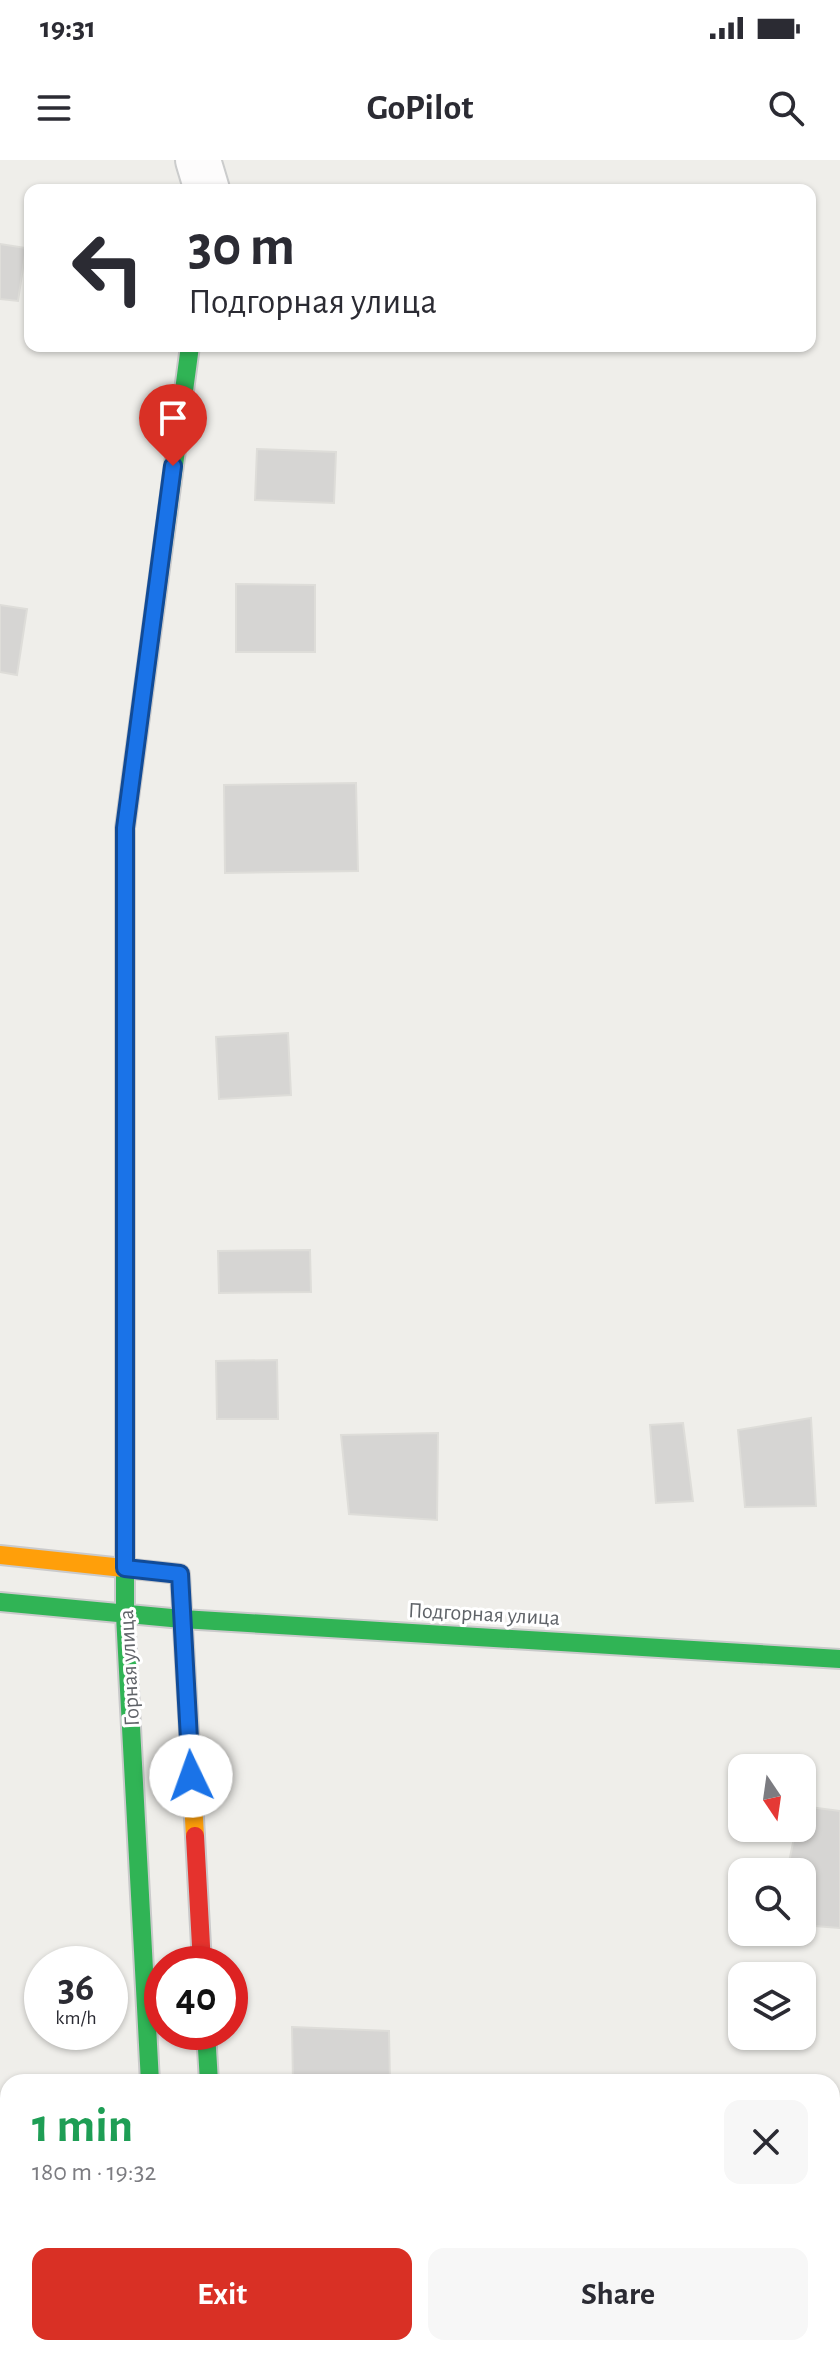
<!DOCTYPE html>
<html lang="en">
<head>
<meta charset="utf-8">
<style>
  :root { --surface:#fff; --page:#f7f7f7; --text:#2b2b33; --muted:#7c7c81; --accent:#d93025 }
  body { margin:0; font-family:"Alegreya Sans",sans-serif; background:var(--page); color:var(--text); height:100vh; display:flex; flex-direction:column; font-size:30px; white-space:nowrap }
  * { box-sizing:border-box; margin:0 }
  p { font-size:26px; color:var(--muted) }
  .icon { flex:none; width:44px; height:44px; fill:none; stroke:currentColor; stroke-width:2; stroke-linecap:round; stroke-linejoin:round }
  .map { position:relative; flex:1; overflow:hidden }
  .panel { position:absolute; left:0px; top:1914px; width:840px; height:282px; display:flex; flex-direction:column; background:var(--surface); border-radius:24px 24px 0 0; box-shadow:0 2px 6px #0004 }
  .panel>* { flex:none }
  .banner { position:absolute; left:24px; top:24px; width:792px; height:168px; border-radius:16px; box-shadow:0 2px 6px #0004; background:#fff; color:var(--text); overflow:hidden }
  .needle { width:52px; rotate:167deg }
  .buttons { position:absolute; left:728px; top:1594px; display:grid; gap:16px }
  .buttons a { display:grid; place-items:center; width:88px; height:88px; border-radius:16px; background:var(--surface); box-shadow:0 2px 6px #0004; font-size:40px }
  .speed { position:absolute; left:24px; top:1786px; display:flex; gap:16px; font-size:40px; font-weight:700; text-align:center }
  .speed>* { display:grid; place-content:center; width:104px; height:104px; border-radius:50%; background:var(--surface); box-shadow:0 2px 6px #0004; line-height:1 }
  .speed small { font-size:20px; font-weight:400 }
  .speed .limit { border:12px solid #d22; background:#fff; color:#111 }
  .pin { position:absolute; display:grid; place-items:center; width:68px; height:68px; color:#fff; margin:-82px -34px; border-radius:50% 50% 50% 0; rotate:-45deg; box-shadow:0 0 8px #0007 }
  .pin .icon { rotate:45deg }
  .me { position:absolute; width:88px; margin:-44px; rotate:357deg; stroke-linejoin:round; filter:drop-shadow(0 0 6px #0008) }
  .turn { display:flex; align-items:center; gap:28px; height:168px; padding:0 32px; font-size:36px }
  .turn .icon { width:104px; height:104px; stroke-width:2.5 }
  .turn b { display:block; font-size:56px; line-height:68px }
  .round { display:grid; place-items:center; flex:none; width:84px; height:84px; border-radius:16px; background:var(--page) }
  .headline { display:flex; align-items:center; justify-content:space-between; height:136px; padding:0 32px }
  h1 { font-size:48px; font-weight:700; line-height:60px; color:#1e9e55 }
  .action { display:flex; gap:16px; margin-top:auto; padding:16px 32px }
  .action a { flex:1; height:92px; border-radius:16px; background:var(--accent); color:#fff; font-size:32px; font-weight:700; line-height:92px; text-align:center }
  .action a+a { background:var(--page); color:var(--text) }
  .status { display:flex; justify-content:space-between; align-items:center; height:56px; padding:0 40px; background:var(--surface); direction:ltr }
  .status svg { height:22px; fill:currentColor }
  header { display:flex; justify-content:space-between; align-items:center; height:104px; padding:0 32px; background:var(--surface); font-size:36px; font-weight:700 }
  .map>svg:first-child { display:block }
  .education { fill:#e2e0da }
  .building { fill:#d6d5d3; stroke:#deddd9; stroke-width:2 }
  .lines { fill:none; stroke-linecap:round; stroke-linejoin:round }
  .street-casing { stroke:#cbcccc; stroke-width:48 }
  .fast-casing { stroke:#cacacb; stroke-width:22 }
  .slow-casing { stroke:#cacacb; stroke-width:22 }
  .jam-casing { stroke:#cacacb; stroke-width:22 }
  .street { stroke:#fdfcfc; stroke-width:44 }
  .fast { stroke:#30b455; stroke-width:18 }
  .slow { stroke:#ff9f0a; stroke-width:18 }
  .jam { stroke:#e5322d; stroke-width:18 }
  .route-casing { stroke:#114b97; stroke-width:20 }
  .route { stroke:#1a73e8; stroke-width:14 }
  .labels { text-anchor:middle; stroke-width:6; stroke-linejoin:round; paint-order:stroke }
  .street-label { font-size:22px; fill:#5f6368; stroke:#fff }
</style>
</head>
<body>
<div class="status"><b>19:31</b><svg viewBox="0 0 49 12"><path d="M0 12V9h3v3zM5 12V6h3v6zM10 12V3h3v9zM15 12V0h3v12zM26 1h20v11H26zM47 4h2v5h-2z"/></svg></div>
<header><svg class="icon" aria-label="menu" viewBox="0 0 24 24"><path d="M4 6h16M4 12h16M4 18h16"/></svg>GoPilot<svg class="icon" aria-label="search" viewBox="0 0 24 24"><circle cx="10" cy="10" r="6"/><path d="M15 15l6 6"/></svg></header>
<div class="map">
<svg width="840" height="2195" viewBox="0 0 840 2195">
  <rect width="100%" height="100%" fill="#efeeea"/>
  <!-- education -->
  <path class="education" d="M832,1985L840,1986V2195H704V2188H832Z"/>
  <!-- building -->
  <path class="building" d="M0,84L26,88L18,141L0,139Z
    M257,289L336,292L334,343L255,340Z
    M236,424L315,425V492H236Z
    M0,445L27,449L17,515L0,512Z
    M356,623L358,711L225,713L224,625Z
    M288,873L291,935L219,939L216,877Z
    M310,1090L311,1132L219,1133L218,1091Z
    M277,1200L278,1259H217L216,1201Z
    M811,1258L816,1346L745,1347L738,1270Z
    M683,1263L693,1341L656,1343L650,1265Z
    M438,1273L437,1360L349,1354L341,1275Z
    M802,1646L840,1651V1768L802,1765V1712H787L796,1668H802Z
    M292,1867L389,1871L390,1922H293Z
    M303,2188H397V2195H303Z"/>
  <g class="lines">
    <defs>
      <path id="street" d="M198,0L207,30"/>
      <path id="fast" d="M125,739V668L190,186
        M125,1213V1455L150,1922
        M0,1442L182,1459L840,1499
        M206,1872L209,1922
        M224,2188L225,2195"/>
      <path id="slow" d="M125,739V1213
        M0,1395L180,1414L195,1676
        M164,2188V2195"/>
      <path id="jam" d="M195,1676L202,1804"/>
    </defs>
    <!-- street casing -->
    <use href="#street" class="street-casing"/>
    <!-- fast casing -->
    <use href="#fast" class="fast-casing"/>
    <!-- slow casing -->
    <use href="#slow" class="slow-casing"/>
    <!-- jam casing -->
    <use href="#jam" class="jam-casing"/>
    <!-- street -->
    <use href="#street" class="street"/>
    <!-- fast -->
    <use href="#fast" class="fast"/>
    <!-- slow -->
    <use href="#slow" class="slow"/>
    <!-- jam -->
    <use href="#jam" class="jam"/>
  </g>
  <g class="lines">
    <defs>
      <path id="route" d="M173,306L125,668V1408L180,1414L191,1616"/>
    </defs>
    <!-- route casing -->
    <use href="#route" class="route-casing"/>
    <!-- route -->
    <use href="#route" class="route"/>
  </g>
  <g class="labels">
    <!-- street labels -->
    <g class="street-label">
      <text transform="translate(484 1453) rotate(3)" y="8">Подгорная улица</text>
      <text transform="translate(128 1508) rotate(-93)" y="8">Горная улица</text>
    </g>
  </g>
</svg>
<div class="buttons">
<a><svg class="needle" viewBox="-14 -14 28 28"><path d="M0-13l5 13h-10z" fill="#e53935"/><path d="M0 13l5-13h-10z" fill="#7c7c81"/></svg></a>
<a><svg class="icon" aria-label="search" viewBox="0 0 24 24"><circle cx="10" cy="10" r="6"/><path d="M15 15l6 6"/></svg></a>
<a><svg class="icon" aria-label="layers" viewBox="0 0 24 24"><path d="M12 4l9 5-9 5-9-5zM3 14l9 5 9-5"/></svg></a>
</div>
<div class="speed"><div>36<small>km/h</small></div><div class="limit">40</div></div>
<div class="pin" style="left:173px;top:306px;background:#d93025"><svg class="icon" aria-label="arrive" viewBox="0 0 24 24"><path d="M6 21V4h12l-3 4 3 4H6"/></svg></div>
<svg class="me" style="left:191px;top:1616px" viewBox="-20 -20 40 40"><circle r="19" fill="#fff"/><path d="M0-13L10 11 0 6-10 11z" fill="#1a73e8"/></svg>
<div class="banner">
<div class="turn"><svg class="icon" aria-label="left" viewBox="0 0 24 24"><path d="M17 20v-9H6M10 6l-5 5 5 5"/></svg><div><b>30 m</b>Подгорная улица</div></div>
</div>
<section class="panel">
<div class="headline"><div><h1>1 min</h1><p>180 m · 19:32</p></div><a class="round"><svg class="icon" aria-label="close" viewBox="0 0 24 24"><path d="M6 6l12 12M18 6L6 18"/></svg></a></div>
<div class="action"><a>Exit</a><a>Share</a></div>
</section>
</div>
</body>
</html>
